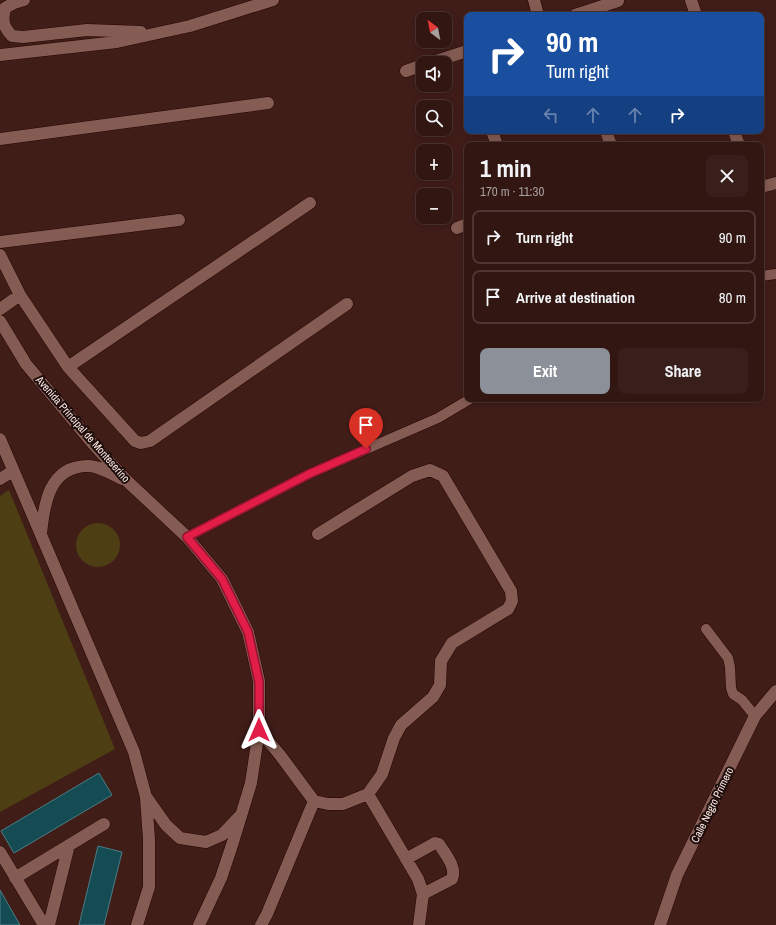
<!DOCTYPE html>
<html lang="en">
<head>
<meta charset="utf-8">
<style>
  :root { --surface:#311612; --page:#391f1b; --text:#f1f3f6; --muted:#a89f9f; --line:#4c3532; --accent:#8c9099 }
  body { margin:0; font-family:"Archivo Narrow",sans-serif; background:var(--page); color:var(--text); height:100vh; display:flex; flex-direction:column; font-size:15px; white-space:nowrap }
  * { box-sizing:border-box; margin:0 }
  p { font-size:13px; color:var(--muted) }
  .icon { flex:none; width:22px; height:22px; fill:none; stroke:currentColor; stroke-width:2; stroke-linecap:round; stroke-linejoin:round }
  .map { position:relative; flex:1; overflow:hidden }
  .panel { position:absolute; left:464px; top:142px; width:300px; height:260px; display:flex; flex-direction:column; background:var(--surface); border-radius:8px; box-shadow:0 2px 10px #0003,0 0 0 1px var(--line) }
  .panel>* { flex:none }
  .hud { position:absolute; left:464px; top:12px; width:300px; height:122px; border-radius:8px; box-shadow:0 2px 10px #0003,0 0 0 1px var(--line); background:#1a4fa0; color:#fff; overflow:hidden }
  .needle { width:26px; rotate:328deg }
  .buttons { position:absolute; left:416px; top:12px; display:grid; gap:8px }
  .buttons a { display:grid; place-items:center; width:36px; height:36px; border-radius:8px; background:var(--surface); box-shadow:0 2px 10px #0003,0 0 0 1px var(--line); font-size:20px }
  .pin { position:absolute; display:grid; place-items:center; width:34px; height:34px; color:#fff; margin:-41px -17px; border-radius:50% 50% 50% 0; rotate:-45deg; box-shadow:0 0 4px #0007 }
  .pin .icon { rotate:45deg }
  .me { position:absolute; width:44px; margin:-22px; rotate:0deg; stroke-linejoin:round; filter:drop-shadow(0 0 3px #0008) }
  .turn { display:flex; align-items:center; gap:14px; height:84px; padding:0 16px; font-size:18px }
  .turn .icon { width:52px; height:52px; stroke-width:2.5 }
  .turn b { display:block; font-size:28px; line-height:34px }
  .lanes { display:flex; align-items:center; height:38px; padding:0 16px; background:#0003; justify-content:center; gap:20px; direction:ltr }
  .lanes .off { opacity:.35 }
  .round { display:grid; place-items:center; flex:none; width:42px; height:42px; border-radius:8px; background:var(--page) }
  .headline { display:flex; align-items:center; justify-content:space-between; height:68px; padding:0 16px }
  h1 { font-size:24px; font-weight:800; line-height:30px }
  .cta { display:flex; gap:8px; margin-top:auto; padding:8px 16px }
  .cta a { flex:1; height:46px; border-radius:8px; background:var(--accent); color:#fff; font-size:16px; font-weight:800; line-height:46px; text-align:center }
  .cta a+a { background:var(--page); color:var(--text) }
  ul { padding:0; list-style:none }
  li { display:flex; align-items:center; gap:12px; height:54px; margin:0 8px 6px; padding:0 8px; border:2px solid var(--line); border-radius:8px }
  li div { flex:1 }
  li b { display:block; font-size:15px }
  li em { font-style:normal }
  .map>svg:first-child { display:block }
  .green { fill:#4d3f13 }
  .building { fill:#154c54; stroke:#4a7d86 }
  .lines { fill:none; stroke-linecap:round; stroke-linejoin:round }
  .lane-casing { stroke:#260503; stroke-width:11 }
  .street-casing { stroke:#260503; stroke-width:13 }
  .secondary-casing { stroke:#260503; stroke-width:13 }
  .lane { stroke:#855c54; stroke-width:10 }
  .street { stroke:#855c54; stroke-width:12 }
  .secondary { stroke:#855c54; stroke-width:12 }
  .route-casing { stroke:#92132f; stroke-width:10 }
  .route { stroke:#e11d48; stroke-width:7 }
  .labels { text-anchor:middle; stroke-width:4; stroke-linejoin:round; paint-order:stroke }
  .street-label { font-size:11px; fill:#fde9e5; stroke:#1d0d0a }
</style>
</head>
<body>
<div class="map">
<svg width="776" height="925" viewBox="0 0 776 925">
  <rect width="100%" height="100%" fill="#411d18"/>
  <!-- green -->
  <path class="green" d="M9,490L115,749L0,812V496Z
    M76 545a22 22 0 1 1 44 0a22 22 0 1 1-44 0Z"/>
  <!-- building -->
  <path class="building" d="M99,773L112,795L14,853L1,831Z
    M98,846L122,852L104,925H79Z
    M0,890L20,925H0Z"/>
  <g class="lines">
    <defs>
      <path id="lane" d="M761,276L776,274
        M187,537L309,474L438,418L470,399
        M706,629L728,658L730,667L731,688L733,694L742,700L755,716"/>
      <path id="street" d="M534,0L538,15
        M691,0L696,15
        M575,15L618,1
        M430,63L467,51
        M406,71L423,65
        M492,131L497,145
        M606,131L611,145
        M734,131L739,145
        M0,139L268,103
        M761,187L776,183
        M457,228L467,224
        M0,242L179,220
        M0,255L20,295L68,367L135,441L141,443L150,441L347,304
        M0,309L20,295
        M0,321L26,364L93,444L127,481L187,537L222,579L248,632L259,681V730L251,783L233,842L221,878L199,925
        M68,367L310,203
        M0,439L134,752L146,797L149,839V887L137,925
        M0,479L13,471
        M41,534C44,504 49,466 88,466C99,466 112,474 122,479
        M259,730L280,755L314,801L328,804H343L368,794L382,774L394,738L401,725L433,697L440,685L441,661L452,643L508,609L512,601L511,591L443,476L430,470L412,476L318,534
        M368,794L418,879L423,894L419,925
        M147,798L166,825L180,838L206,842L222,835L240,816
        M0,852L44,925
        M406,859L435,843L439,844C445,854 457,867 452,879L423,894
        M15,878L104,824
        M49,925L69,845
        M261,925L267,914L314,801
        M660,925L677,875L755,716L776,691"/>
      <path id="secondary" d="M24,0L14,3L5,8C2,21 3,26 12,36L23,37L87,30L141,32
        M0,55L117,42L190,26L273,0"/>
    </defs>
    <!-- lane casing -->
    <use href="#lane" class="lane-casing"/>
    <!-- street casing -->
    <use href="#street" class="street-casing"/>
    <!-- secondary casing -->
    <use href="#secondary" class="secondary-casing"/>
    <!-- lane -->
    <use href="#lane" class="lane"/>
    <!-- street -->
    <use href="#street" class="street"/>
    <!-- secondary -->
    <use href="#secondary" class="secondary"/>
  </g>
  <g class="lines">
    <defs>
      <path id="route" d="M259,730V682L248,632L222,579L187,537L309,474L366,449"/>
    </defs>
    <!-- route casing -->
    <use href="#route" class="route-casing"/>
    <!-- route -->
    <use href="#route" class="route"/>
  </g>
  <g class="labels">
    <!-- street labels -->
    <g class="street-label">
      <text transform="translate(83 429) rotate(49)" y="4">Avenida Principal de Monteserino</text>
      <text transform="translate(712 805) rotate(-64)" y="4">Calle Negro Primero</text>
    </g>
  </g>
</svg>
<div class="buttons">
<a><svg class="needle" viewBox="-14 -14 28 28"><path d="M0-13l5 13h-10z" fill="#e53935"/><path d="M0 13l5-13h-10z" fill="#a89f9f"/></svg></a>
<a><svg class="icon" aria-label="sound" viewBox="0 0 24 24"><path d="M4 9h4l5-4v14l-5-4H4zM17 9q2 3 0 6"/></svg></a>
<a><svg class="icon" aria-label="search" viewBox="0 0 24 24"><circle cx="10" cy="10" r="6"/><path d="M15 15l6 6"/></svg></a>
<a>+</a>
<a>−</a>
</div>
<div class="pin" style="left:366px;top:449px;background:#d93025"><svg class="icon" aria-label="arrive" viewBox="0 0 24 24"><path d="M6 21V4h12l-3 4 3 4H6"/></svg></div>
<svg class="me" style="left:259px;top:730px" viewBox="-20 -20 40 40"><path d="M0-17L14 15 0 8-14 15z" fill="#e11d48" stroke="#fff" stroke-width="4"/></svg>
<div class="hud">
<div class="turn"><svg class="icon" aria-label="right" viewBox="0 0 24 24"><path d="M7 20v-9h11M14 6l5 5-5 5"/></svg><div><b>90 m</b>Turn right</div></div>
<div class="lanes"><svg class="icon off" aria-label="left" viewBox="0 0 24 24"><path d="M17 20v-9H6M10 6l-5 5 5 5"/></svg><svg class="icon off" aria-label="ahead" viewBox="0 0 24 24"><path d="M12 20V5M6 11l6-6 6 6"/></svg><svg class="icon off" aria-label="ahead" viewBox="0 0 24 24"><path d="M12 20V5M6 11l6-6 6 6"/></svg><svg class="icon" aria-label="right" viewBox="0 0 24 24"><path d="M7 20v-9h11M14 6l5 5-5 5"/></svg></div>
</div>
<section class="panel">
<div class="headline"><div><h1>1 min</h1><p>170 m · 11:30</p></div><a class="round"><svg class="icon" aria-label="close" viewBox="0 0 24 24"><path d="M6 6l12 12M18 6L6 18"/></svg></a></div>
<ul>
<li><svg class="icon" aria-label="right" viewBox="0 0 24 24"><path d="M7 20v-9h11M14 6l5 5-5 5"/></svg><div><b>Turn right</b></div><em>90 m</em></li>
<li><svg class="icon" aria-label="arrive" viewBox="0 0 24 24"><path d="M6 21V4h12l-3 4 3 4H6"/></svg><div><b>Arrive at destination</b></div><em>80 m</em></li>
</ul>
<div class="cta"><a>Exit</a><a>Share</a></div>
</section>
</div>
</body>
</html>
